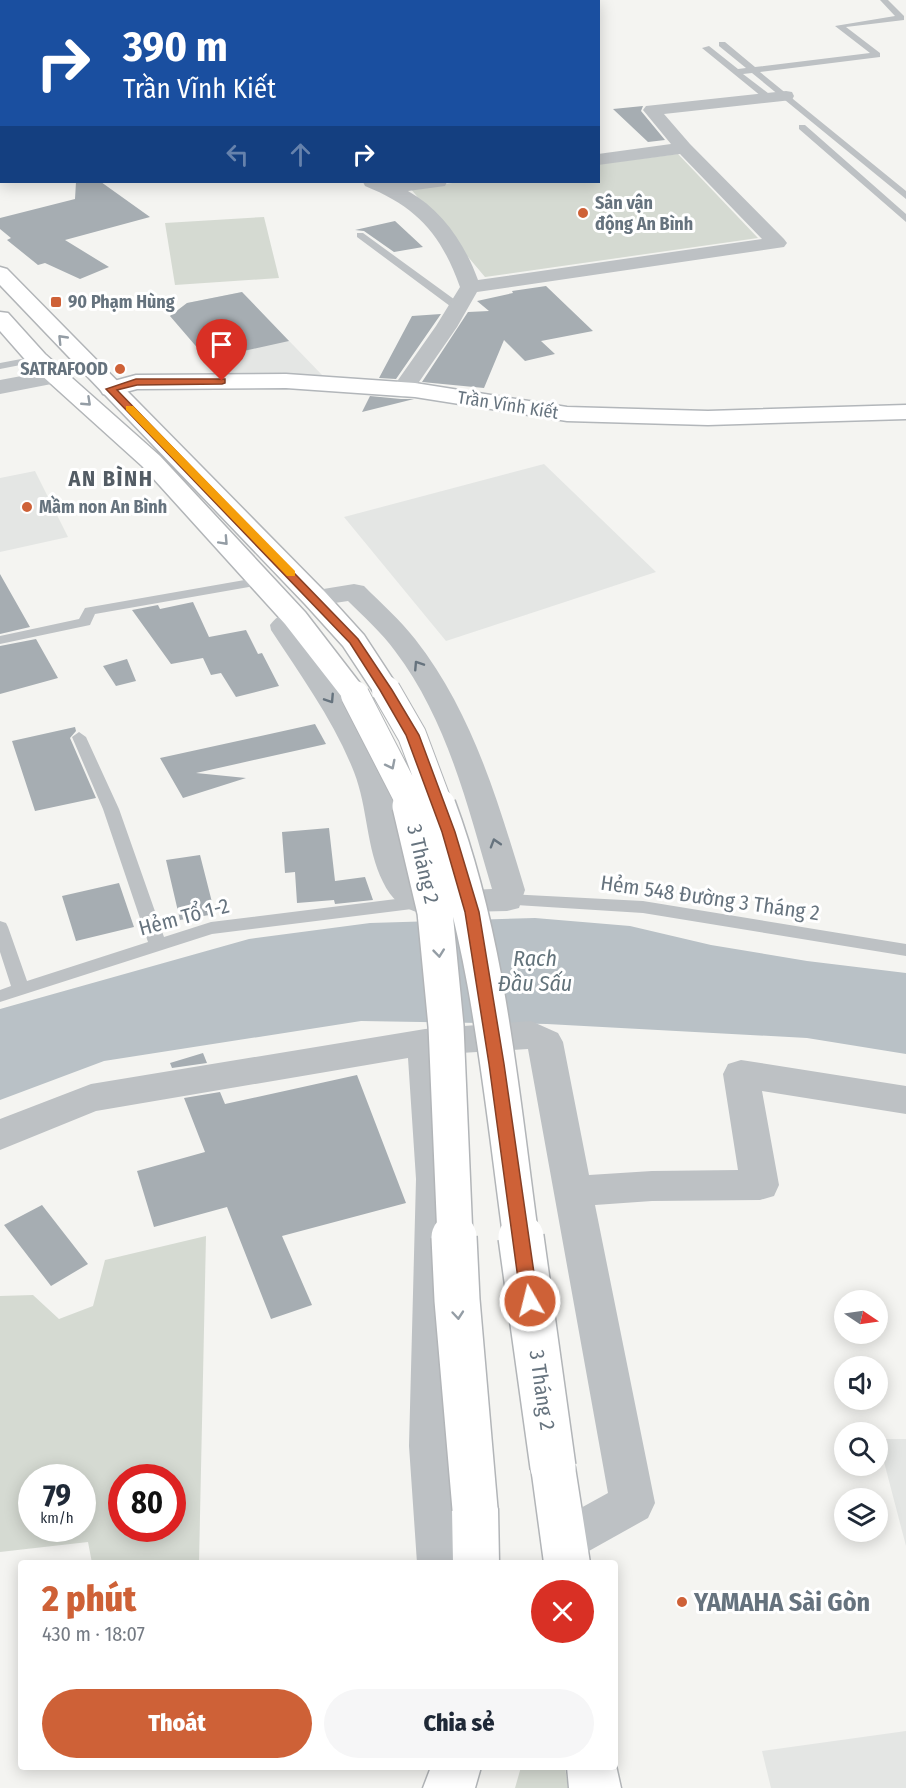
<!DOCTYPE html>
<html lang="vi">
<head>
<meta charset="utf-8">
<style>
  :root { --surface:#fff; --page:#f6f6f7; --text:#1f2937; --muted:#747a83; --accent:#ce6137 }
  body { margin:0; font-family:"Fira Sans Condensed",sans-serif; background:var(--page); color:var(--text); height:100vh; display:flex; flex-direction:column; font-size:22px; white-space:nowrap }
  * { box-sizing:border-box; margin:0 }
  p { font-size:20px; color:var(--muted) }
  .icon { flex:none; width:33px; height:33px; fill:none; stroke:currentColor; stroke-width:2; stroke-linecap:round; stroke-linejoin:round }
  .map { position:relative; flex:1; overflow:hidden }
  .side { position:absolute; left:18px; top:1560px; width:600px; height:210px; display:flex; flex-direction:column; background:var(--surface); border-radius:6px; box-shadow:0 3px 15px #0003 }
  .side>* { flex:none }
  .top-card { position:absolute; left:0px; top:0px; width:600px; height:183px; box-shadow:0 3px 15px #0003; background:#1a4fa0; color:#fff; overflow:hidden }
  .needle { width:39px; rotate:103deg }
  .buttons { position:absolute; left:834px; top:1290px; display:grid; gap:12px }
  .buttons a { display:grid; place-items:center; width:54px; height:54px; border-radius:50%; background:var(--surface); box-shadow:0 3px 15px #0003; font-size:30px }
  .speed { position:absolute; left:18px; top:1464px; display:flex; gap:12px; font-size:30px; font-weight:700; text-align:center }
  .speed>* { display:grid; place-content:center; width:78px; height:78px; border-radius:50%; background:var(--surface); box-shadow:0 3px 15px #0003; line-height:1 }
  .speed small { font-size:15px; font-weight:400 }
  .speed .limit { border:9px solid #d22; background:#fff; color:#111 }
  .pin { position:absolute; display:grid; place-items:center; width:51px; height:51px; color:#fff; margin:-62px -26px; border-radius:50% 50% 50% 0; rotate:-45deg; box-shadow:0 0 6px #0007 }
  .pin .icon { rotate:45deg }
  .me { position:absolute; width:66px; margin:-33px; rotate:352deg; stroke-linejoin:round; filter:drop-shadow(0 0 4px #0008) }
  .turn { display:flex; align-items:center; gap:21px; height:126px; padding:0 24px; font-size:27px }
  .turn .icon { width:78px; height:78px; stroke-width:2.5 }
  .turn b { display:block; font-size:42px; line-height:51px }
  .lanes { display:flex; align-items:center; height:57px; padding:0 24px; background:#0003; justify-content:center; gap:30px; direction:ltr }
  .lanes .off { opacity:.35 }
  .round { display:grid; place-items:center; flex:none; width:63px; height:63px; border-radius:32px; background:var(--page) }
  .overview { display:flex; align-items:center; justify-content:space-between; height:102px; padding:0 24px }
  h1 { font-size:36px; font-weight:800; line-height:45px; color:var(--accent) }
  .primary-button { display:flex; gap:12px; margin-top:auto; padding:12px 24px }
  .primary-button a { flex:1; height:69px; border-radius:36px; background:var(--accent); color:#fff; font-size:24px; font-weight:800; line-height:69px; text-align:center }
  .primary-button a+a { background:var(--page); color:var(--text) }
  .map>svg:first-child { display:block }
  .built { fill:#e4e6e4 }
  .green { fill:#d5dad2; fill-rule:evenodd }
  .water { fill:#b9c1c6 }
  .building { fill:#a6adb2 }
  .lines { fill:none; stroke-linecap:round; stroke-linejoin:round }
  .secondary-casing { stroke:#b2b6ba; stroke-width:3 }
  .highway-casing { stroke:#b2b5b8; stroke-width:3 }
  .lane { fill:#bdc1c4; fill-rule:evenodd }
  .street { fill:#bdc1c4; fill-rule:evenodd }
  .secondary { fill:#fff; fill-rule:evenodd }
  .highway { fill:#fff; fill-rule:evenodd }
  .highway-bridge-far2-casing { stroke:#b2b5b8; stroke-width:30; stroke-linecap:butt }
  .highway-bridge-far1-casing { stroke:#b2b5b8; stroke-width:38; stroke-linecap:butt }
  .highway-bridge-casing { stroke:#b2b5b8; stroke-width:48; stroke-linecap:butt }
  .highway-bridge-far2 { stroke:#fff; stroke-width:28 }
  .highway-bridge-far1 { stroke:#fff; stroke-width:35 }
  .highway-bridge { stroke:#fff; stroke-width:45 }
  .oneway { stroke:#949da5 }
  .oneway2 { stroke:#66737e }
  .route { fill:#ce6137; stroke:#863f24; stroke-width:1.5 }
  .slow { fill:#f59e0b }
  .poi-dot { fill:#ce6137; stroke:#fff; stroke-width:2 }
  .labels { text-anchor:middle; stroke-width:6; stroke-linejoin:round; paint-order:stroke }
  .far-poi-label { font-size:18px; font-weight:bold; fill:#66737e; stroke:#fff; text-anchor:start }
  .far-street-label { font-size:18px; fill:#66737e; stroke:#fff }
  .street-label { font-size:21px; fill:#66737e; stroke:#fff }
  .far-district-label { font-size:22px; font-weight:bold; letter-spacing:1.5px; fill:#535c64; stroke:#fff }
  .water-label { font-size:22px; font-style:italic; fill:#63737b; stroke:#fff }
  .near-poi-label { font-size:26px; font-weight:bold; fill:#66737e; stroke:#fff; text-anchor:start }
</style>
</head>
<body>
<div class="map">
<svg width="906" height="1788" viewBox="0 0 906 1788">
  <rect width="100%" height="100%" fill="#f4f4f1"/>
  <!-- built -->
  <path class="built" d="M242,292L323,376L289,374L231,376L207,359L170,316L187,303Z
    M544,464L656,572L446,641L344,517Z
    M35,471L68,537L0,552V478Z
    M878,1439H906V1546Z
    M906,1731V1788H771L762,1751Z"/>
  <!-- green -->
  <path class="green" d="M678,154L758,238L485,277L410,188L461,182H598L599,164Z
    M264,217L279,278L175,285L165,223Z
    M206,1236L199,1563H92L88,1542L0,1552V1296L33,1295L59,1319L93,1306L105,1260ZM32,1478H82V1528H32ZM122,1478H172V1528H122Z
    M521,1767H565L568,1788H515Z"/>
  <!-- water -->
  <path class="water" d="M535,918L630,926L711,945L807,961L906,973V1054L807,1038L547,1024L361,1021L104,1061L0,1100V1009L249,939L370,923Z"/>
  <!-- building -->
  <path class="building" d="M643,106L641,111L665,140L648,142L613,109Z
    M76,182H101L150,217L65,240L109,267L80,279L45,263L38,265L7,240L11,238L0,229V218L75,199Z
    M395,221L423,247L394,252L364,231L355,230Z
    M546,286L593,331L541,341L555,354L525,361L504,340L484,388L422,382L468,312L489,311L477,301L513,293L512,291Z
    M242,292L289,341L207,359L170,316L187,303Z
    M441,314L396,379L379,378L412,316Z
    M370,396L401,399H414L362,412Z
    M0,574L30,627L0,634Z
    M193,602L209,637L246,630L258,654L262,653L279,686L236,697L221,673L211,675L203,658L171,664L132,610L158,605L160,609Z
    M36,639L58,678L0,694V646Z
    M127,659L136,681L116,686L103,666Z
    M315,724L326,744L196,773L246,778L183,798L160,758Z
    M75,727L76,731L70,738L96,798L35,811L12,741Z
    M329,828L335,881L365,877L373,900L335,904L334,900L297,903L295,872L285,873L282,832Z
    M200,855L215,914L180,920L166,860Z
    M119,883L134,927L76,941L62,896Z
    M203,1053L207,1063L172,1068L170,1063Z
    M357,1075L406,1203L282,1236L312,1305L271,1319L227,1207L154,1227L137,1171L205,1152L184,1098L220,1092L225,1104Z
    M42,1205L88,1264L51,1286L4,1225Z"/>
  <g class="lines">
    <defs>
      <path id="secondary" d="M286,374L415,383L567,407L708,411L906,405V419L708,425L567,421L415,397L286,388L137,389L111,396L103,394L100,389L103,384L136,375Z"/>
      <path id="highway" d="M0,267L7,269L325,592L364,635L400,690L396,696L386,699L376,696L343,646L305,604L0,285Z
        M0,312L8,313L45,354L160,456L305,612L369,695L365,701L355,704L345,701L285,624L142,466L29,364L0,331Z
        M553,1447L569,1453L575,1467L590,1563H544L531,1467L537,1453Z
        M475,1488L491,1494L498,1509L499,1563H453L452,1509L459,1494Z
        M615,1761L621,1788H569L567,1767H615Z
        M431,1767H481L475,1788H423Z"/>
    </defs>
    <!-- secondary casing -->
    <use href="#secondary" class="secondary-casing"/>
    <!-- highway casing -->
    <use href="#highway" class="highway-casing"/>
    <!-- lane -->
    <path class="lane" d="M880,0H888L904,16V20L846,27L880,53V57L760,72L906,191V199L752,73L743,74L772,96V100H766L702,48L709,46L738,69L746,68L719,46V42H725L755,67L870,53L835,26L895,16Z
      M799,125H805L906,214V222L799,129Z
      M357,233H363L462,305V309H454L357,237Z
      M37,356L43,359L41,361L0,369V363Z
      M261,577L268,581L266,584L95,614L90,625L0,644V636L79,619L85,608Z
      M79,732L86,737L119,809L164,937L211,922L420,896L426,898L428,902L426,906L420,908L212,934L0,1002V990L11,986L0,952V921L6,923L8,927L27,981L148,942L103,809L72,737Z
      M507,894L643,901L906,944V956L643,913L501,904L499,900L501,896Z"/>
    <!-- street -->
    <path class="street" d="M44,0H68L43,2Z
      M124,0H151L152,2H125Z
      M786,91L792,92L794,96L792,100L664,114L690,144L784,239L787,243L784,247L477,292L457,327L410,395L402,397L394,395L391,390L436,326L460,287C441,234 417,207 365,186L363,182H447L445,186L408,191C442,210 465,244 478,280L762,239L680,154L598,165V154L671,144L643,110L646,106Z
      M0,115H2V125H0Z
      M59,369L67,371L70,376L67,381L0,394V380Z
      M354,584L364,586C381,603 400,620 415,639C473,713 498,802 525,890L519,908L507,911L420,913C402,908 391,899 383,882C366,848 368,808 354,772C334,721 301,676 271,630L270,625C279,613 291,609 305,612L309,618L299,630C334,682 374,734 393,794C402,824 398,873 428,892L492,889C468,808 448,721 395,651C382,633 364,617 348,601L315,606L305,604L301,598L305,592Z
      M531,1021L558,1033L563,1042L589,1175L652,1171L738,1170L723,1074L728,1064L741,1060L906,1086V1114L762,1091L779,1185L774,1196L760,1200L652,1201L595,1205L655,1503L648,1518L580,1556L564,1563L548,1556L541,1541L548,1526L608,1493L528,1049L444,1054L454,1179L453,1446L463,1563H417L409,1446L416,1179L408,1058L96,1111L0,1150V1119L91,1084L425,1029Z"/>
    <!-- secondary -->
    <use href="#secondary" class="secondary"/>
    <!-- highway -->
    <use href="#highway" class="highway"/>
    <defs>
      <path id="highway-bridge-far2" d="M386,690L412,735L439,807
        M355,695L408,798L410,807"/>
      <path id="highway-bridge-far1" d="M410,806L435,912L446,1026L455,1238
        M438,806C489,943 501,1093 521,1238"/>
      <path id="highway-bridge" d="M454,1237L457,1300L475,1509
        M521,1237L553,1467"/>
    </defs>
    <!-- highway-bridge-far2 casing -->
    <use href="#highway-bridge-far2" class="highway-bridge-far2-casing"/>
    <!-- highway-bridge-far1 casing -->
    <use href="#highway-bridge-far1" class="highway-bridge-far1-casing"/>
    <!-- highway-bridge casing -->
    <use href="#highway-bridge" class="highway-bridge-casing"/>
    <!-- highway-bridge-far2 -->
    <use href="#highway-bridge-far2" class="highway-bridge-far2"/>
    <!-- highway-bridge-far1 -->
    <use href="#highway-bridge-far1" class="highway-bridge-far1"/>
    <!-- highway-bridge -->
    <use href="#highway-bridge" class="highway-bridge"/>
  </g>
  <!-- one-way arrows -->
  <defs><path id="oneway-chevron" d="M-2-3.5L2.5 0L-2 3.5" fill="none" stroke-width="1.6" stroke-linecap="round" stroke-linejoin="round" transform="scale(1.5)"/></defs>
  <g class="oneway">
    <use href="#oneway-chevron" transform="translate(62 339) rotate(-134)"/>
    <use href="#oneway-chevron" transform="translate(87 402) rotate(43)"/>
    <use href="#oneway-chevron" transform="translate(224 541) rotate(47)"/>
    <use href="#oneway-chevron" transform="translate(391 765) rotate(63)"/>
    <use href="#oneway-chevron" transform="translate(439 953) rotate(84)"/>
    <use href="#oneway-chevron" transform="translate(458 1315) rotate(85)"/>
  </g>
  <g class="oneway2">
    <use href="#oneway-chevron" transform="translate(418 665) rotate(-123)"/>
    <use href="#oneway-chevron" transform="translate(330 699) rotate(57)"/>
    <use href="#oneway-chevron" transform="translate(495 843) rotate(-107)"/>
  </g>
  <!-- route -->
  <path class="route" d="M136,379H225V383L222,384L137,385L117,390L358,639L392,690L419,735L455,832L479,912L504,1064L538,1301L536,1306L530,1308L524,1306L521,1301L489,1064L465,912L442,832L406,735L380,690L350,643L106,389Z"/>
  <!-- slow -->
  <path class="slow" d="M126,406H133L295,571V576H287L126,410Z"/>
  <!-- markers -->
  <g class="poi-dot">
    <circle cx="583" cy="213" r="6"/>
    <rect x="50" y="296" width="12" height="12" rx="3"/>
    <circle cx="120" cy="369" r="6"/>
    <circle cx="27" cy="507" r="6"/>
    <circle cx="682" cy="1602" r="6"/>
  </g>
  <g class="labels">
    <!-- far-poi labels -->
    <g class="far-poi-label">
      <text x="595" y="209">Sân vận<tspan x="595" dy="21">động An Bình</tspan></text>
      <text x="68" y="308">90 Phạm Hùng</text>
      <text x="108" y="375" text-anchor="end">SATRAFOOD</text>
      <text x="39" y="513">Mầm non An Bình</text>
    </g>
    <!-- far-street labels -->
    <g class="far-street-label">
      <text transform="translate(508 405) rotate(9)" y="6">Trần Vĩnh Kiết</text>
    </g>
    <!-- street labels -->
    <g class="street-label">
      <text transform="translate(423 864) rotate(77)" y="7">3 Tháng 2</text>
      <text transform="translate(710 898) rotate(8)" y="7">Hẻm 548 Đường 3 Tháng 2</text>
      <text transform="translate(184 917) rotate(-15)" y="7">Hẻm Tổ 1-2</text>
      <text transform="translate(542 1390) rotate(82)" y="7">3 Tháng 2</text>
    </g>
    <!-- far-district labels -->
    <g class="far-district-label">
      <text x="111" y="486">AN BÌNH</text>
    </g>
    <!-- water labels -->
    <g class="water-label">
      <text x="535" y="966">Rạch<tspan x="535" dy="25">Đầu Sấu</tspan></text>
    </g>
    <!-- near-poi labels -->
    <g class="near-poi-label">
      <text x="694" y="1611">YAMAHA Sài Gòn</text>
    </g>
  </g>
</svg>
<div class="buttons">
<a><svg class="needle" viewBox="-14 -14 28 28"><path d="M0-13l5 13h-10z" fill="#e53935"/><path d="M0 13l5-13h-10z" fill="#747a83"/></svg></a>
<a><svg class="icon" aria-label="sound" viewBox="0 0 24 24"><path d="M4 9h4l5-4v14l-5-4H4zM17 9q2 3 0 6"/></svg></a>
<a><svg class="icon" aria-label="search" viewBox="0 0 24 24"><circle cx="10" cy="10" r="6"/><path d="M15 15l6 6"/></svg></a>
<a><svg class="icon" aria-label="layers" viewBox="0 0 24 24"><path d="M12 4l9 5-9 5-9-5zM3 14l9 5 9-5"/></svg></a>
</div>
<div class="speed"><div>79<small>km/h</small></div><div class="limit">80</div></div>
<div class="pin" style="left:222px;top:381px;background:#d93025"><svg class="icon" aria-label="arrive" viewBox="0 0 24 24"><path d="M6 21V4h12l-3 4 3 4H6"/></svg></div>
<svg class="me" style="left:530px;top:1301px" viewBox="-20 -20 40 40"><circle r="17" fill="#ce6137" stroke="#fff" stroke-width="3"/><path d="M0-11L8 9 0 5-8 9z" fill="#fff"/></svg>
<div class="top-card">
<div class="turn"><svg class="icon" aria-label="right" viewBox="0 0 24 24"><path d="M7 20v-9h11M14 6l5 5-5 5"/></svg><div><b>390 m</b>Trần Vĩnh Kiết</div></div>
<div class="lanes"><svg class="icon off" aria-label="left" viewBox="0 0 24 24"><path d="M17 20v-9H6M10 6l-5 5 5 5"/></svg><svg class="icon off" aria-label="ahead" viewBox="0 0 24 24"><path d="M12 20V5M6 11l6-6 6 6"/></svg><svg class="icon" aria-label="right" viewBox="0 0 24 24"><path d="M7 20v-9h11M14 6l5 5-5 5"/></svg></div>
</div>
<section class="side">
<div class="overview"><div><h1>2 phút</h1><p>430 m · 18:07</p></div><a class="round" style="background:#d93025;color:#fff"><svg class="icon" aria-label="close" viewBox="0 0 24 24"><path d="M6 6l12 12M18 6L6 18"/></svg></a></div>
<div class="primary-button"><a>Thoát</a><a>Chia sẻ</a></div>
</section>
</div>
</body>
</html>
